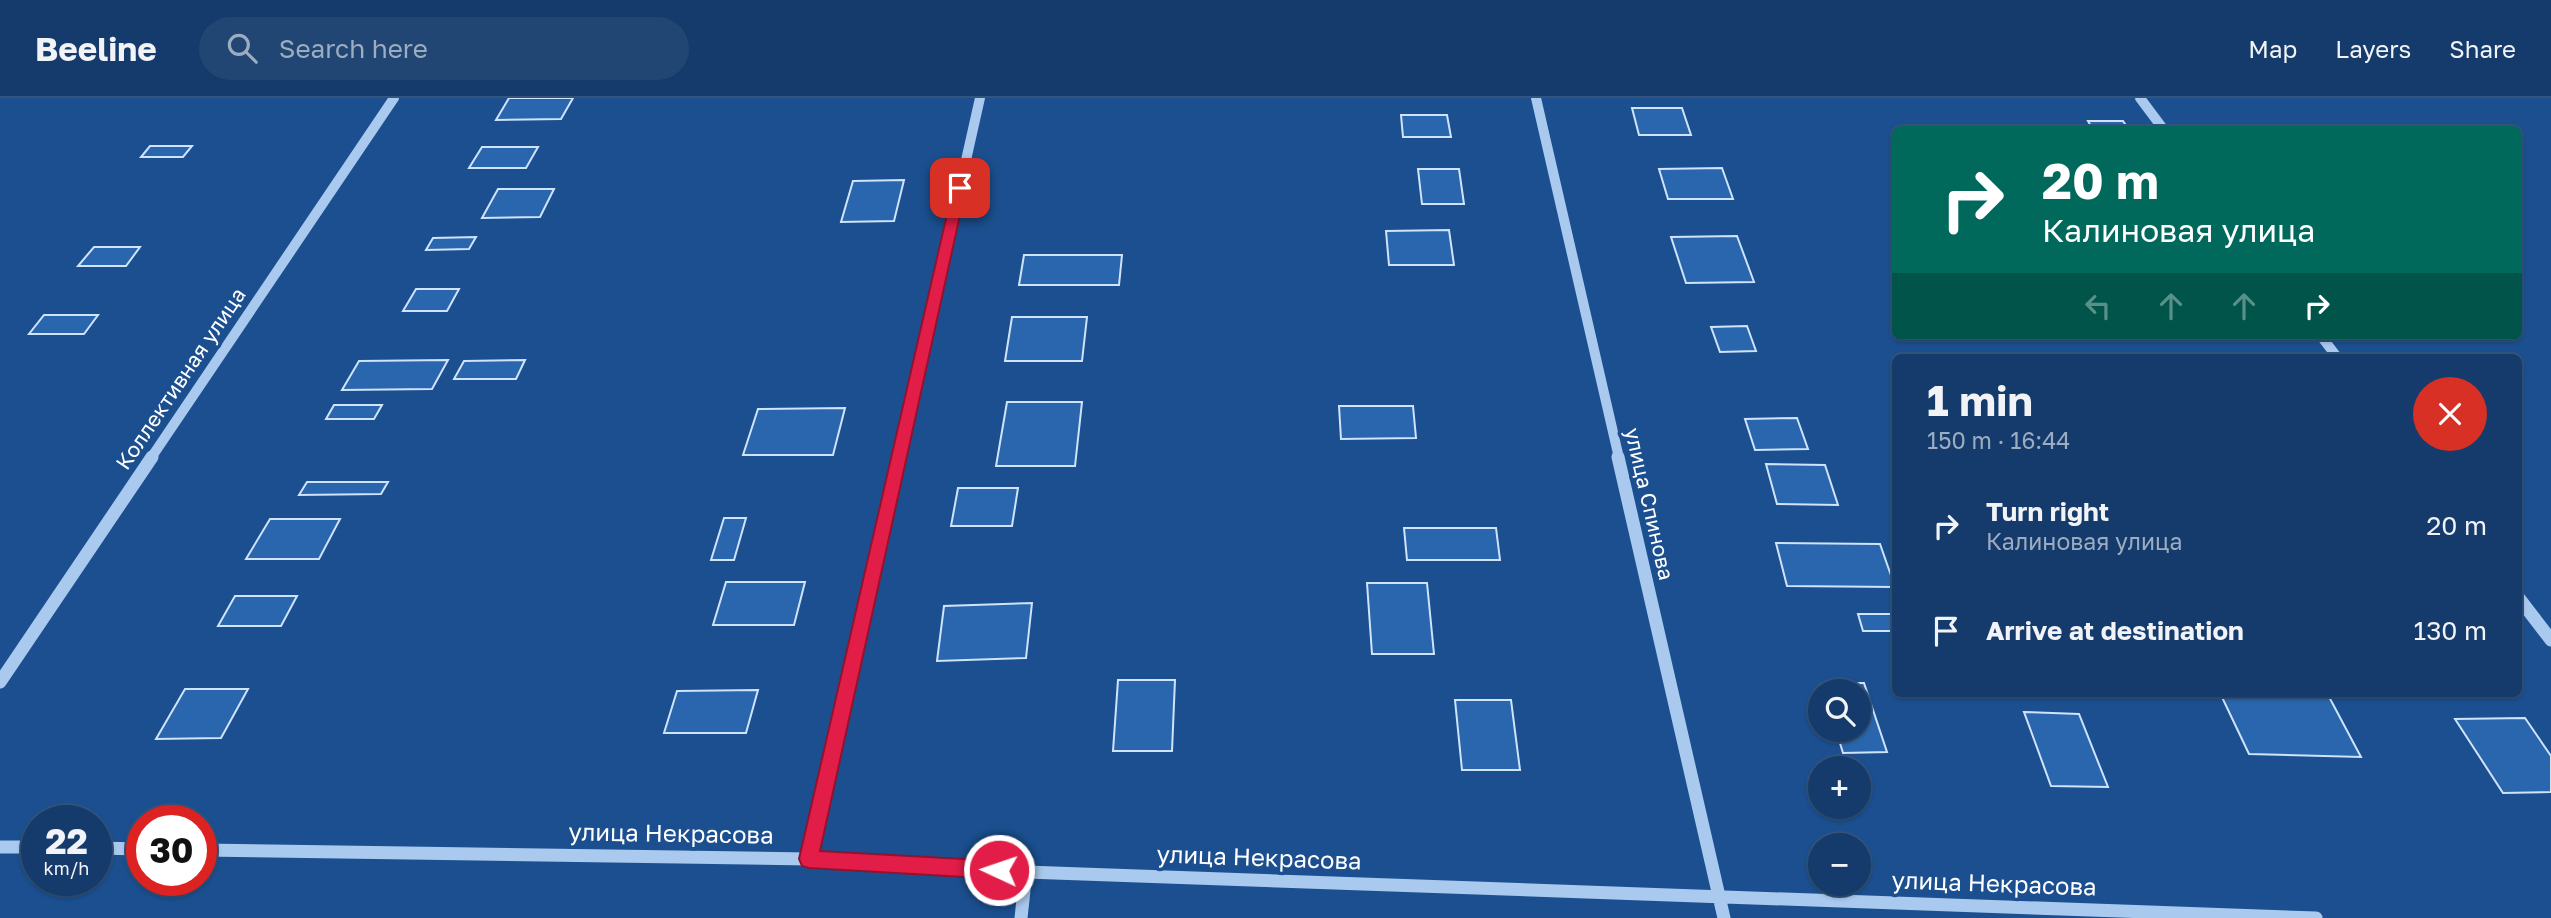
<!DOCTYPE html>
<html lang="en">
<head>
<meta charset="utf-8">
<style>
  :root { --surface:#143b6b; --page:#214673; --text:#f1f3f6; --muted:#9dadc1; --line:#33557e }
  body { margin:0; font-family:"Golos Text",sans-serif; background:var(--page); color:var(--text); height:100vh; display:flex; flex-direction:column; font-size:26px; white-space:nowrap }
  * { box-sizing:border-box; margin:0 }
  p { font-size:23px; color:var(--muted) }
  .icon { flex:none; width:38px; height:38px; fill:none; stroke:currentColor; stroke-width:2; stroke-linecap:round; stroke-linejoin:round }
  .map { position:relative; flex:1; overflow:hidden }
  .drawer { position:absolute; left:1892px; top:256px; width:630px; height:343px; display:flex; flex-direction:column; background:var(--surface); border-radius:10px; box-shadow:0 2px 5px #0004,0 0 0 2px var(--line) }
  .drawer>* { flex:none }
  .top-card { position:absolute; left:1892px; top:28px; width:630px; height:214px; border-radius:10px; box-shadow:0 2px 5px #0004,0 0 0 2px var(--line); background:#00695c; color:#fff; overflow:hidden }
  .controls { position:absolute; left:1808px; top:581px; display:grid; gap:14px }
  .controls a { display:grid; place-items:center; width:63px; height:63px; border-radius:50%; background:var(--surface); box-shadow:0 2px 5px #0004,0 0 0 2px var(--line); font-size:35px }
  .speed { position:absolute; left:21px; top:707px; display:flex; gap:14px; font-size:35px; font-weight:700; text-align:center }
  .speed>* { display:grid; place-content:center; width:91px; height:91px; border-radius:50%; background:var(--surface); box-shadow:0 2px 5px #0004,0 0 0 2px var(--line); line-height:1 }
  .speed small { font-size:18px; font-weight:400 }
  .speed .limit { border:10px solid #d22; background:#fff; color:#111 }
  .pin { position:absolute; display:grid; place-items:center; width:60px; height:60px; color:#fff; margin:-30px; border-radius:14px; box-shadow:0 4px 10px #0006 }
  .me { position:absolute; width:77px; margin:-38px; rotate:273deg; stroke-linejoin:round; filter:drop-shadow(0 0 5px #0008) }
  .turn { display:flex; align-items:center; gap:24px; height:147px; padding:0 35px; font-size:32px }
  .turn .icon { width:91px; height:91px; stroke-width:2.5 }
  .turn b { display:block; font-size:49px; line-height:60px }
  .lanes { display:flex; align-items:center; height:66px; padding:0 35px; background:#0003; justify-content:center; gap:35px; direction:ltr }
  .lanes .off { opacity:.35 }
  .round { display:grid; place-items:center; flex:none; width:74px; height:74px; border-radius:37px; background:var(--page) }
  .headline { display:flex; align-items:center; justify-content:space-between; height:119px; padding:0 35px }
  h1 { font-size:42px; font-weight:700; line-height:52px }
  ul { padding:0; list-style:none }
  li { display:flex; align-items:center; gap:21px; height:105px; padding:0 35px }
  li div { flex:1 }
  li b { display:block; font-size:26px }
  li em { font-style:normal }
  header { display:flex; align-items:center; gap:42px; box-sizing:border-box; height:98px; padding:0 35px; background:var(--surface); border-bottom:2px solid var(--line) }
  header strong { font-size:33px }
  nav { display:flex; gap:38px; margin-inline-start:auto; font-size:24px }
  .search { width:490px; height:63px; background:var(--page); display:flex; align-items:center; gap:18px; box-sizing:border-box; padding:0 24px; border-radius:38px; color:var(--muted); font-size:26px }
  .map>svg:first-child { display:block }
  .building { fill:#2a66ad; stroke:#cfe3fa; stroke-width:2 }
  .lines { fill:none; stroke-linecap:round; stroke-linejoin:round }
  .minor-far1 { stroke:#a9c9ee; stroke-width:10 }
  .minor { stroke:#a9c9ee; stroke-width:13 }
  .route { fill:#e11d48; stroke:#92132f; stroke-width:2 }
  .labels { text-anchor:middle; stroke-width:7; stroke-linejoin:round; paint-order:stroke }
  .street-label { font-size:21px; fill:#fff; stroke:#1b4f8f }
  .near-street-label { font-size:24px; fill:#fff; stroke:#1b4f8f }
</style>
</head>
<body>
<header>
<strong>Beeline</strong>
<div class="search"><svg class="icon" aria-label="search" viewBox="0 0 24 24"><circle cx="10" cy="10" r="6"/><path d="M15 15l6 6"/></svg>Search here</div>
<nav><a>Map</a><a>Layers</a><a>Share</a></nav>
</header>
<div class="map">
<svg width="2551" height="820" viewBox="0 0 2551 820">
  <rect width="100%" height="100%" fill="#1b4f8f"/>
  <!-- building -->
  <path class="building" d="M509,0H573L561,21L496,22Z
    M1632,10H1682L1691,37H1639Z
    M1401,17H1447L1451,39H1403Z
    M2088,23H2123L2129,32H2093Z
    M150,48H192L183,59H141Z
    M482,49H538L526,70H469Z
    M1722,70L1733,101H1668L1659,71Z
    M1418,71H1459L1464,106H1422Z
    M904,82L894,123L841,124L853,83Z
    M498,91H554L540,119L482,120Z
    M1449,132L1454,167H1389L1386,133Z
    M1737,138L1754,184L1686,185L1671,139Z
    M476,139L469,151L426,152L433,140Z
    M94,149H140L126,168H78Z
    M1024,157H1122L1119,187H1019Z
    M416,191H459L447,213H403Z
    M44,217H98L84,236H29Z
    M1012,219H1087L1082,263H1005Z
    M1747,228L1756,253L1720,254L1711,229Z
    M448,262L432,291L342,292L359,263Z
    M525,262L516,281H454L464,263Z
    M1007,304H1082L1075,368H996Z
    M334,307H382L374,321H326Z
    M1339,308H1413L1416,340L1341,341Z
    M845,310L833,357H743L758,311Z
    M1797,320L1808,351L1755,352L1745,321Z
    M1766,366L1825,367L1838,407L1777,406Z
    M307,384H388L381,396L299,397Z
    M958,390H1018L1012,428H951Z
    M724,420H746L734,462H711Z
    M270,421H340L319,461H246Z
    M1404,430H1496L1500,462H1407Z
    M1776,445L1880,446L1895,489L1787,488Z
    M726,484H805L794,527H713Z
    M1367,485H1427L1434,556H1372Z
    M235,498H297L281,528H218Z
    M1032,505L1026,560L937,563L944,508Z
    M1858,516H1895V533H1863Z
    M1118,582H1175L1172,653H1113Z
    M1823,585H1864L1887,654L1843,655L1836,632H1858V593H1825Z
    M185,591H248L221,640L156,641Z
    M758,592L746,635H664L677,593Z
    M2220,595H2327L2361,659L2249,656Z
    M1455,602H1511L1520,672H1462Z
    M2024,614L2079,616L2108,689L2051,688Z
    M2525,620L2551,658V694L2503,695L2455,621Z"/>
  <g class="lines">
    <!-- minor-far1 -->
    <path class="minor-far1" d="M1536,0L1619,360
      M2140,0L2164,32
      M2321,238L2337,259
      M151,360L394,0
      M899,360L980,0"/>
    <!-- minor -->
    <path class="minor" d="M1618,359L1724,820
      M2518,499L2551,542
      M0,584L152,359
      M0,749H37
      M96,750L142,751
      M201,752L809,761L1026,774L2316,820
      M809,761L899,359
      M1021,820L1026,774"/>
  </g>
  <!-- route -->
  <path class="route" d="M960,86L966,90L820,753L999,763L1006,766L1009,772L1006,779L999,781L809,770L802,768L799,761L953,90Z"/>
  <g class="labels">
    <!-- street labels -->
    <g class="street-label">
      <text transform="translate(181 281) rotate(-56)" y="7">Коллективная улица</text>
      <text transform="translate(1649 406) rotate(77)" y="7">улица Спинова</text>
    </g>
    <!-- near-street labels -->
    <g class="near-street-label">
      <text transform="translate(671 736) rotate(1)" y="8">улица Некрасова</text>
      <text transform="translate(1259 760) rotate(2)" y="8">улица Некрасова</text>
      <text transform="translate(1994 786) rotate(2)" y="8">улица Некрасова</text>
    </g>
  </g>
</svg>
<div class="controls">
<a><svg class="icon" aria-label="search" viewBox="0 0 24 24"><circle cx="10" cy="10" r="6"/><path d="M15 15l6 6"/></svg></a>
<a>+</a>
<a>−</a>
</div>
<div class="speed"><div>22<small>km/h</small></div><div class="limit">30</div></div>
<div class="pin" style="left:960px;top:90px;background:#d93025"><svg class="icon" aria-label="arrive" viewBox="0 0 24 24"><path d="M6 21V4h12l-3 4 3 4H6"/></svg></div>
<svg class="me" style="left:999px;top:772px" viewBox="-20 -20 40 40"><circle r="17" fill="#e11d48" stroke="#fff" stroke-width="3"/><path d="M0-11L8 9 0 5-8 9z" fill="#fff"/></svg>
<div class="top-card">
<div class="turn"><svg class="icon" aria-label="right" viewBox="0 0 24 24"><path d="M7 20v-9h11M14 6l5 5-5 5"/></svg><div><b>20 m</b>Калиновая улица</div></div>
<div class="lanes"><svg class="icon off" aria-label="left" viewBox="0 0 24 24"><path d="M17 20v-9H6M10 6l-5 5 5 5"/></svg><svg class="icon off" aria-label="ahead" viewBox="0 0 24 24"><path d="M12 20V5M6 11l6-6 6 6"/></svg><svg class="icon off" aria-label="ahead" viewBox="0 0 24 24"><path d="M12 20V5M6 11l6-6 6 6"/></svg><svg class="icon" aria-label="right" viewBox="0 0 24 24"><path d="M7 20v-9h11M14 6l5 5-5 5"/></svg></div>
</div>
<section class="drawer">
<div class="headline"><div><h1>1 min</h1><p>150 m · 16:44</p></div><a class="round" style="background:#d93025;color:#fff"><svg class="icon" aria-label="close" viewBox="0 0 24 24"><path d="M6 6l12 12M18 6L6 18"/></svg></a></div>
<ul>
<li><svg class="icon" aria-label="right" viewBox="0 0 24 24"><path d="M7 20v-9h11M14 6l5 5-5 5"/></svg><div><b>Turn right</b><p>Калиновая улица</p></div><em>20 m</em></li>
<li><svg class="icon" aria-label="arrive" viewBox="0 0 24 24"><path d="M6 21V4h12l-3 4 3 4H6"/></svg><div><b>Arrive at destination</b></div><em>130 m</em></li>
</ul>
</section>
</div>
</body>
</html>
